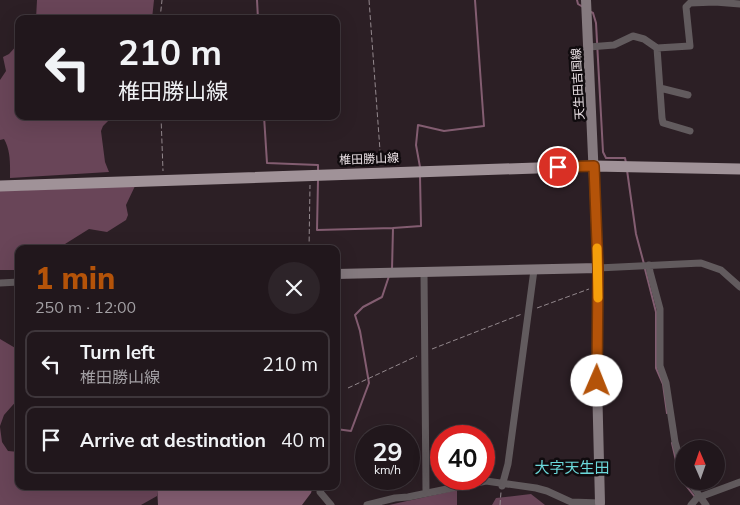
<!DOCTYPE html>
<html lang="en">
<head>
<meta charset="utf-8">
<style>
  :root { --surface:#21171c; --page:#2d2429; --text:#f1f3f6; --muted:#a29fa3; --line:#3e363b; --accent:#b45309 }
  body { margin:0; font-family:Mulish,"Noto Sans JP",sans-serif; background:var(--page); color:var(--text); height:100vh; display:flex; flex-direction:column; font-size:19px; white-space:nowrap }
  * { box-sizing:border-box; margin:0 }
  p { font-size:16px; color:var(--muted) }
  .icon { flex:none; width:28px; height:28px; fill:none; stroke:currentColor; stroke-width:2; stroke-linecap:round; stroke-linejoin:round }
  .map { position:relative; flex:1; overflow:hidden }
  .side { position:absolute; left:15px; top:245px; width:325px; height:245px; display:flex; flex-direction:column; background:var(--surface); border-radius:10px; box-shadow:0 5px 20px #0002,0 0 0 1px var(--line) }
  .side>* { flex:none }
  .top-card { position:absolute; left:15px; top:15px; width:325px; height:105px; border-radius:10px; box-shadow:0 5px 20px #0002,0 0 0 1px var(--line); background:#21171c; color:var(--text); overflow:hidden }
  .needle { width:32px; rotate:358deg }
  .buttons { position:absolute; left:675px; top:440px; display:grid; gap:10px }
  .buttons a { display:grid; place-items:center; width:50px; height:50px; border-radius:50%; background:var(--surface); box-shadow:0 5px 20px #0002,0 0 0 1px var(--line); font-size:25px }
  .speed { position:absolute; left:355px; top:425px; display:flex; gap:10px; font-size:25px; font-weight:700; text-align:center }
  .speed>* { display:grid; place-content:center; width:65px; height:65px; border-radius:50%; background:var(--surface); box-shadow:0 5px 20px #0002,0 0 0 1px var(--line); line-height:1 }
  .speed small { font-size:12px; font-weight:400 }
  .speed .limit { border:8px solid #d22; background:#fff; color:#111 }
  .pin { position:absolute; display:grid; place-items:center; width:42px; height:42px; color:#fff; margin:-21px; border:2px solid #fff; border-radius:50%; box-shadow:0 1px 5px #0007 }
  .me { position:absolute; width:55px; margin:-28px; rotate:1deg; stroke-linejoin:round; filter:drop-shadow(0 0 4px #0008) }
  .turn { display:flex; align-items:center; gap:18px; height:105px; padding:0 20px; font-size:22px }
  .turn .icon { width:65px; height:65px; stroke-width:2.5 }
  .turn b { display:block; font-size:35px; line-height:42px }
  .round { display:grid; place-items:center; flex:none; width:52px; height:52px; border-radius:26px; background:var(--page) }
  .head { display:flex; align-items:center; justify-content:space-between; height:85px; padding:0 20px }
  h1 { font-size:30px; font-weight:800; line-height:38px; color:var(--accent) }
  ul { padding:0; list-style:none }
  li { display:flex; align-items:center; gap:15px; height:68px; margin:0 10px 8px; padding:0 10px; border:2px solid var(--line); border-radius:10px }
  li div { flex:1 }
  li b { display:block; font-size:19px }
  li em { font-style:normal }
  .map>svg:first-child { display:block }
  .forest { fill:#694558 }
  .water { fill:#835d71 }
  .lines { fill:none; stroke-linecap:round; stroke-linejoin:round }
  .stream { stroke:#835d71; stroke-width:2 }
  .path { stroke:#93888d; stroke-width:1; stroke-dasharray:5 2.5; stroke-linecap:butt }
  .street { stroke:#625b5e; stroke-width:7 }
  .secondary { stroke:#857a7f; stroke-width:10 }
  .primary { stroke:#a09298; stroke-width:11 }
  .route-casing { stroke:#753606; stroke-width:12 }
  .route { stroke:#b45309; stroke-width:9 }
  .slow { stroke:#f59e0b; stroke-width:9 }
  .labels { text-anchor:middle; stroke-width:5; stroke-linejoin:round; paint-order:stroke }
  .street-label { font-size:12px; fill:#eae1e5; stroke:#100b0e }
  .quarter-label { font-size:15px; fill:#6bd8da; stroke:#100b0e }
</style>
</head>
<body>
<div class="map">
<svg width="740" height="505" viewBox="0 0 740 505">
  <rect width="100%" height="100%" fill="#2c1f25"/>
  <!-- forest -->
  <path class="forest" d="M37,0H154L152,19H36Z
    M19,43V116H113L103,126L101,131L105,162L109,172L10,178C10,165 11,151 4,139L0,140V80L6,71L3,57L9,54Z
    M135,186L126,205L128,215L126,220L107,232L89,229L57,249H19V270H0V191Z
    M0,339L17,349L19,352V398L4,415L0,426Z
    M0,427L2,442L8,451L19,452V486H157V496L141,505H0Z
    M457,490V505H389Z
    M531,494L545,505H492L496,498Z"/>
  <!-- water -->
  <path class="water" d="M157,486H313L311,493L302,505H158Z"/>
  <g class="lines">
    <!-- stream -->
    <path class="stream" d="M257,0L258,19
      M577,0L578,4L583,7
      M591,12L593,13L596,23L603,152L606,158H625L626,163
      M264,116L267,163L318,165V170
      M420,167L416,145L418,125L444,131L484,126L475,0
      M627,170L636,234L644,264
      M318,180L317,230L393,228L392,270
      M393,228L421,226L420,176
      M645,269L656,312V368L663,384L667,413
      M336,429L351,431L369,383L360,331L355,315L363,307L382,297L389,276
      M672,443L680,478L695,497"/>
    <!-- path -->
    <path class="path" d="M369,0L381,164
      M160,19L162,0
      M161,116L163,171
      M309,249L310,185
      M537,308L589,289
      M432,349L522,314
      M348,388L417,356
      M500,505L501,492"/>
    <!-- street -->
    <path class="street" d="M589,47L614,45L633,36L644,39L657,48L690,46L686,7L690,3L715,2L740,4
      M657,48L662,118L663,123L690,131
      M660,88L688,95
      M649,265L650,272L660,309V366L666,383L675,442L684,473
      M598,268L701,263L721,270L740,287
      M424,272L426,492
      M0,283L19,282
      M336,408V422
      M689,481L706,505
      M322,486L320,492L331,505
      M502,486L508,464L534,270
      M367,505L395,498L408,497L486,481L536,488L547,491L571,502L600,503L601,505
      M691,505L697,498L740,482"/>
    <!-- secondary -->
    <path class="secondary" d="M586,0L598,268L597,381L600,503
      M336,274L598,268"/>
    <!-- primary -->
    <path class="primary" d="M0,186L594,166L740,169"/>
  </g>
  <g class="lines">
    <defs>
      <path id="route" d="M558,167L594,166L598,268L597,381"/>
    </defs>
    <!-- route casing -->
    <use href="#route" class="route-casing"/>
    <!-- route -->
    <use href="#route" class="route"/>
    <!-- slow -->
    <path class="slow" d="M597,248L598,298"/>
  </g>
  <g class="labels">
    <!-- street labels -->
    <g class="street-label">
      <text transform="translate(578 84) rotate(-93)" y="4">天生田吉国線</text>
      <text transform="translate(369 159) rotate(-2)" y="4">椎田勝山線</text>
    </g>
    <!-- quarter labels -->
    <g class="quarter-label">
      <text x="572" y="473">大字天生田</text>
    </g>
  </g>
</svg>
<div class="buttons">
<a><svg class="needle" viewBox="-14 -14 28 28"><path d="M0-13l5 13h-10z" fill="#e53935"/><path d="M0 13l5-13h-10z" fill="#a29fa3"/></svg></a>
</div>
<div class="speed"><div>29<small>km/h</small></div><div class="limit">40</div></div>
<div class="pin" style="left:558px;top:167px;background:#d93025"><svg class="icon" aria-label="arrive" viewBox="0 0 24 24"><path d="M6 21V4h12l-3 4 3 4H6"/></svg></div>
<svg class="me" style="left:597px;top:381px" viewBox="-20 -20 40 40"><circle r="19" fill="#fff"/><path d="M0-13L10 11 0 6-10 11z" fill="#b45309"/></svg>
<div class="top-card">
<div class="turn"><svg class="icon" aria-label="left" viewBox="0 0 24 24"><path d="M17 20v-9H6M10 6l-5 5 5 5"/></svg><div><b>210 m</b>椎田勝山線</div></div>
</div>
<section class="side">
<div class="head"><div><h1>1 min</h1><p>250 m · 12:00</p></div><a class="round"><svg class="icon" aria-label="close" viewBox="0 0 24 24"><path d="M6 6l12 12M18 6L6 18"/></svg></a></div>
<ul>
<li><svg class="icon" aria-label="left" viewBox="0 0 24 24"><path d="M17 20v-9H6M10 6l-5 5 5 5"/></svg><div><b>Turn left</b><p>椎田勝山線</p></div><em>210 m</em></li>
<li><svg class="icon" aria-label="arrive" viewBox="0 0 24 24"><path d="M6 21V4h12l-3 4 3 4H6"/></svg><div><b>Arrive at destination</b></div><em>40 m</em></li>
</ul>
</section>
</div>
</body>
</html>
